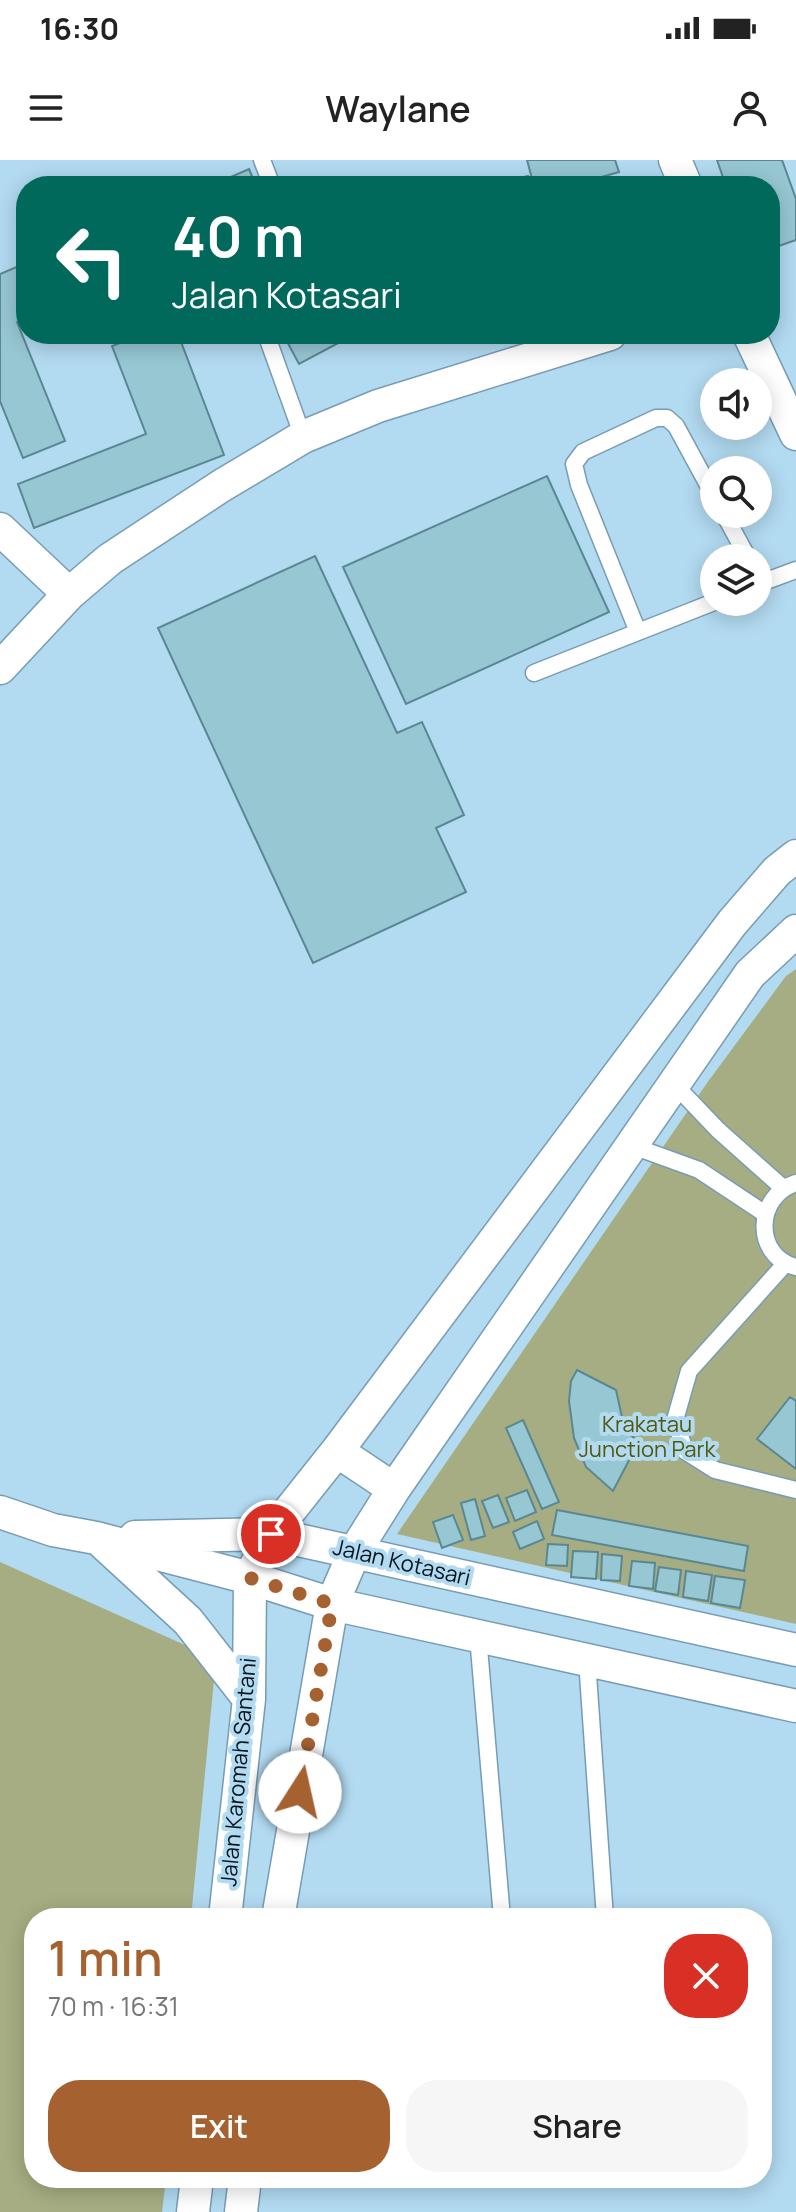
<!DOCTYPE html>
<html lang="en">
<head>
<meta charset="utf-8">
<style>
  :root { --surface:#fff; --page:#f6f6f6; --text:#222; --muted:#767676; --accent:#a56130 }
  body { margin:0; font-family:Manrope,sans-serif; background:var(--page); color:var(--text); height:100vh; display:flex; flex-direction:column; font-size:30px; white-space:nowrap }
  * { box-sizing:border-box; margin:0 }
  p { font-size:26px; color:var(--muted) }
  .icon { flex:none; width:44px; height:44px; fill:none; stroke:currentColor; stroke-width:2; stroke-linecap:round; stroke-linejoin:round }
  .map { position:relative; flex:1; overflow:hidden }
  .panel { position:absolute; left:24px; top:1748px; width:748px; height:280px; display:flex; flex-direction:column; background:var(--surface); border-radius:32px; box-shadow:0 4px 20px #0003 }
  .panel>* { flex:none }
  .hud { position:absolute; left:16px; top:16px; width:764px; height:168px; border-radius:32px; box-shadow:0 4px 20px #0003; background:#00695c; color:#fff; overflow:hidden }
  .fabs { position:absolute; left:700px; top:208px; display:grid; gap:16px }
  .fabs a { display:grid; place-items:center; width:72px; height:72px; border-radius:50%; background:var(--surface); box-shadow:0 4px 20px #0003; font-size:40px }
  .pin { position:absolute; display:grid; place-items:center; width:68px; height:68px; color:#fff; margin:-34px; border:4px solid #fff; border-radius:50%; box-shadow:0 2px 8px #0007 }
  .me { position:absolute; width:88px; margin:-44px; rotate:10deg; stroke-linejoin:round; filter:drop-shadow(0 0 6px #0008) }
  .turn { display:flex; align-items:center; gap:28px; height:168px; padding:0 24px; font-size:36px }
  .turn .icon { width:104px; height:104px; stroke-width:2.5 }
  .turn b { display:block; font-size:56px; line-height:68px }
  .round { display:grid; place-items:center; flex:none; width:84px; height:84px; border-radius:32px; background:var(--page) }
  .headline { display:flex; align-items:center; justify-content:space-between; height:136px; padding:0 24px }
  h1 { font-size:48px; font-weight:600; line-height:60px; color:var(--accent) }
  .cta { display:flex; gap:16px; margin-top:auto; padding:16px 24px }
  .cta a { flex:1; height:92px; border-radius:32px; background:var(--accent); color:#fff; font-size:32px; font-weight:600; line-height:92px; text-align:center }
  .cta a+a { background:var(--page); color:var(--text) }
  .status { display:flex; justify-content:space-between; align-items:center; height:56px; padding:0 40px; background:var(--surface); direction:ltr }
  .status svg { height:22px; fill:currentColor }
  header { display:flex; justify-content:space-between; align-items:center; height:104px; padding:0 24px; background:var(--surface); font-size:36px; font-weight:600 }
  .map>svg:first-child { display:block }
  .green { fill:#a7ad82 }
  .building { fill:#97c7d3; stroke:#598893; stroke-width:2 }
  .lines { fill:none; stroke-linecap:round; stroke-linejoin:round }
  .lane-casing { stroke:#779cb3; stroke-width:19 }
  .street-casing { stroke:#779cb3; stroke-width:35 }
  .lane { stroke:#fff; stroke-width:16 }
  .street { stroke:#fff; stroke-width:32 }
  .route { stroke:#a56130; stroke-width:14; stroke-dasharray:0 25.2 }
  .labels { text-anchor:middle; stroke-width:8; stroke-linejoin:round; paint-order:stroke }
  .park-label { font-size:22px; fill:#52580a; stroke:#b2daf1 }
  .street-label { font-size:22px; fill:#06151d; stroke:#b2daf1 }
</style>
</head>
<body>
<div class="status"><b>16:30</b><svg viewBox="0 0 49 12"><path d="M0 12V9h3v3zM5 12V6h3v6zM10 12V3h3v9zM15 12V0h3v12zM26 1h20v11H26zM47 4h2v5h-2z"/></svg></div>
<header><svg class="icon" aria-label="menu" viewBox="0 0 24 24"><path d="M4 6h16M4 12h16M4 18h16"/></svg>Waylane<svg class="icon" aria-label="person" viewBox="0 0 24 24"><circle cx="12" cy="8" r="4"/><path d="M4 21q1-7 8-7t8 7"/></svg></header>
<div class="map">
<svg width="796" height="2052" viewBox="0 0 796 2052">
  <rect width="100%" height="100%" fill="#b2daf1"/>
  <!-- green -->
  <path class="green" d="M796,809V1464L397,1374L707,923L786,816Z
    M0,1402L216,1499L191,1758H34V2018H166L162,2052H0Z"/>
  <!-- building -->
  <path class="building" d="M527,0H615L619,12L570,26H534Z
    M717,0H782L796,39V80L770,89V26H726Z
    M249,9L256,26H210Z
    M528,16L531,26H508L507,21Z
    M26,103V158L17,162L65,281L23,298L0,241V114Z
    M143,174H178L224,295L34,368L18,324L146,274L112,186Z
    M283,174H341L344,180L299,204Z
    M547,316L609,452L406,544L343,407Z
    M315,396L397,573L422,562L464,655L436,668L466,732L313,803L158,468Z
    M577,1210L616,1230L624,1266L638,1283L613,1331L586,1307L574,1278L569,1241L571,1221Z
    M790,1237L796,1241V1309L757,1279Z
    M523,1260L559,1342L542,1349L506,1268Z
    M527,1330L536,1352L515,1361L506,1338Z
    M498,1335L509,1362L493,1368L482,1341Z
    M475,1339L485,1376L471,1380L461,1343Z
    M557,1350L748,1386L744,1411L552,1375Z
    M453,1355L463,1380L442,1388L433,1362Z
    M537,1361L544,1379L520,1389L513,1372Z
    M548,1384L568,1385L567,1406L546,1405Z
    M573,1391L598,1392L596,1419L571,1417Z
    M602,1394L622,1396L620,1421L601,1420Z
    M632,1401L655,1403L653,1429L629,1426Z
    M659,1407L681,1410L678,1435L655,1431Z
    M686,1411L712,1415L708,1441L683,1437Z
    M715,1416L745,1420L740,1448L711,1443Z"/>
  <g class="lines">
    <defs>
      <path id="lane" d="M262,0L272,26
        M266,174L303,277
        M724,354L748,398
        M758,424L796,410
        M638,472L579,325L574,304L583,292L656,258H667L676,266L714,336
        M534,513L714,442
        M675,925L718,970L782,1027
        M630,985L699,1010L764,1053
        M796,1023C755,1036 753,1096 796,1107
        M785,1104L689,1211L675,1260L685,1291L715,1310L796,1330
        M478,1476L502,1758
        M587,1500L605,1758"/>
      <path id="street" d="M675,0L686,26
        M749,174L796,274
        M0,369L69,434
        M0,508L69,434L110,399L221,326L303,277L378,246L610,174
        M337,1291L394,1329
        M0,1352L53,1370L96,1378L250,1418L332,1444L796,1546
        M135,1377L271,1374L796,1490
        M102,1382L188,1461L249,1539
        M225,1758L249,1539L250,1418L271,1374L337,1291L732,763L777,711L796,696
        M278,1758L332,1444L355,1391L394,1329L750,814L796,771
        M193,2052L197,2018
        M241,2052L245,2018"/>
    </defs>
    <!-- lane casing -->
    <use href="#lane" class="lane-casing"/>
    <!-- street casing -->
    <use href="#street" class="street-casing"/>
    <!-- lane -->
    <use href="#lane" class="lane"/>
    <!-- street -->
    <use href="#street" class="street"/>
  </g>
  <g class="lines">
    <!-- route -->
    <path class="route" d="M271,1374L250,1418L332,1444L300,1632"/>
  </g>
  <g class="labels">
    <!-- park labels -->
    <g class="park-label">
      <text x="647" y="1272">Krakatau<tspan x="647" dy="25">Junction Park</tspan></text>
    </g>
    <!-- street labels -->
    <g class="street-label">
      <text transform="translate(402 1402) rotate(13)" y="8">Jalan Kotasari</text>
      <text transform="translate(238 1612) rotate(-85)" y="8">Jalan Karomah Santani</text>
    </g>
  </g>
</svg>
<div class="fabs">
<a><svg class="icon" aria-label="sound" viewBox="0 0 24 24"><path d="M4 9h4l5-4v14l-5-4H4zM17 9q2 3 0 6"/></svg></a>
<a><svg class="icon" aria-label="search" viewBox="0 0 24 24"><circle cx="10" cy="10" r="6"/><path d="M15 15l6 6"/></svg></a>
<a><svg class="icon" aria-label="layers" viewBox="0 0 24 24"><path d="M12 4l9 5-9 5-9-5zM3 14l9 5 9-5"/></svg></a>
</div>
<div class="pin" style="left:271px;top:1374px;background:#d93025"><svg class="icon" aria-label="arrive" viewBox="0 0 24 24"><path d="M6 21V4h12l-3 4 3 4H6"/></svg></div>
<svg class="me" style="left:300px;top:1632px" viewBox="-20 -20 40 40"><circle r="19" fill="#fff"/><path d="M0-13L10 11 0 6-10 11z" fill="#a56130"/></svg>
<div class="hud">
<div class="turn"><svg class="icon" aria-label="left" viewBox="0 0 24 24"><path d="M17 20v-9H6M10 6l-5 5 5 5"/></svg><div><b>40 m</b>Jalan Kotasari</div></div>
</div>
<section class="panel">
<div class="headline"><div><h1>1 min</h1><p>70 m · 16:31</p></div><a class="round" style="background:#d93025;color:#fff"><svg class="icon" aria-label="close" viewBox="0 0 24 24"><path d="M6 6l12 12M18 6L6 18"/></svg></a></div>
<div class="cta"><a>Exit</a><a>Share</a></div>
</section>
</div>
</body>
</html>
